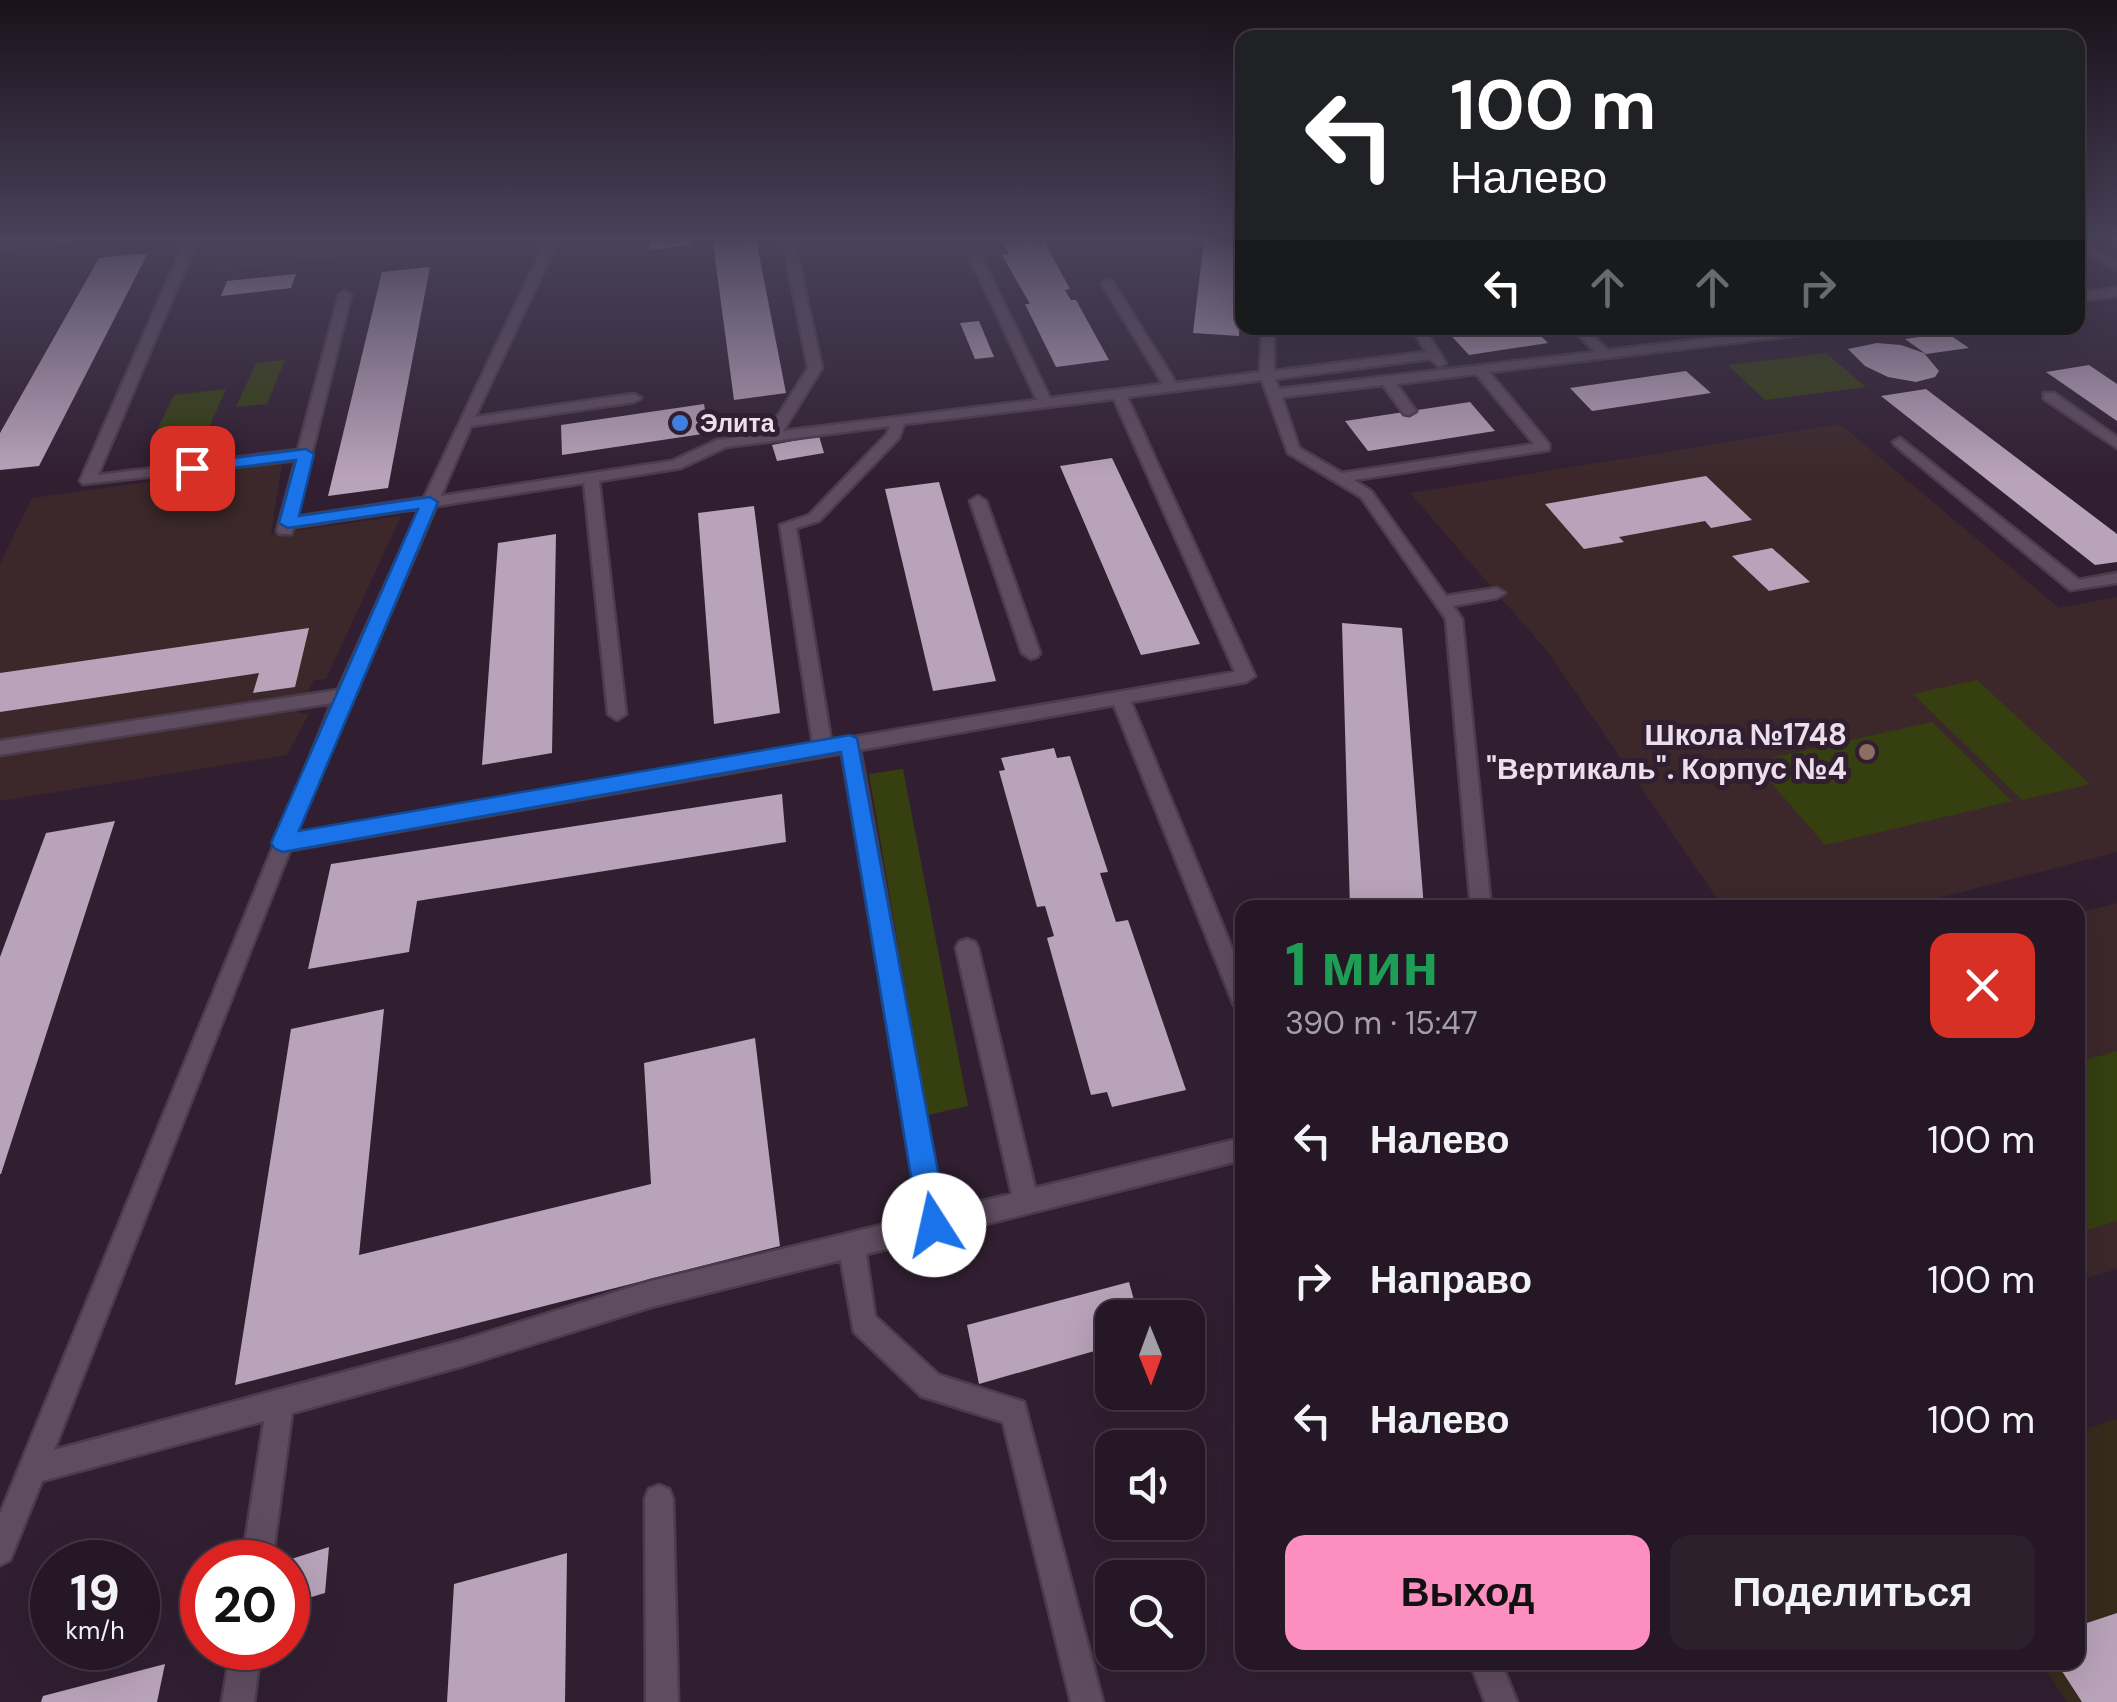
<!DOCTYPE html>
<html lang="ru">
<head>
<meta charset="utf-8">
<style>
  :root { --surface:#251725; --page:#2d202d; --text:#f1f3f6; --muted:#a39fa7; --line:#423642; --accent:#fd8ec0 }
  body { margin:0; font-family:"DM Sans",sans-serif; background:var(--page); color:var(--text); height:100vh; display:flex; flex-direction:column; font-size:38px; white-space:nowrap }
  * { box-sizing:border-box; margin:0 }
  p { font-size:32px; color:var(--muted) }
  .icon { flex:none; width:55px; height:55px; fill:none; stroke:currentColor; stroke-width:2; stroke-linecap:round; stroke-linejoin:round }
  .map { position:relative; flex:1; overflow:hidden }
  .sheet { position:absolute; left:1235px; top:900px; width:850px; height:770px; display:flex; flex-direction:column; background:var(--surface); border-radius:20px; box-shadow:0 10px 40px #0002,0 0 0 2px var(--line) }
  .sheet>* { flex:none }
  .top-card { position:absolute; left:1235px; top:30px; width:850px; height:305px; border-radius:20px; box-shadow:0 10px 40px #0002,0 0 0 2px var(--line); background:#202124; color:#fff; overflow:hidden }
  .needle { width:65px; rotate:179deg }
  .tools { position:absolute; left:1095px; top:1300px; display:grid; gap:20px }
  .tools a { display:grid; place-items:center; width:110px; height:110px; border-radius:20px; background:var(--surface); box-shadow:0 10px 40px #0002,0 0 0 2px var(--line); font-size:50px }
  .speed { position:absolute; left:30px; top:1540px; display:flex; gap:20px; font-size:50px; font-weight:700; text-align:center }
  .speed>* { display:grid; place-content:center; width:130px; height:130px; border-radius:50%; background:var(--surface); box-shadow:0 10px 40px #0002,0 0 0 2px var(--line); line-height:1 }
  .speed small { font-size:25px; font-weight:400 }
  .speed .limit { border:15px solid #d22; background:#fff; color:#111 }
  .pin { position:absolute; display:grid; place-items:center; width:85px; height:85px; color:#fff; margin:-42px; border-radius:20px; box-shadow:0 5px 15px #0006 }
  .me { position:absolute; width:110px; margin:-55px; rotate:350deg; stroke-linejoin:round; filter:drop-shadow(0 0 8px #0008) }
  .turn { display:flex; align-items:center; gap:35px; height:210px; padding:0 50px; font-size:45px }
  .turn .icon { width:130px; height:130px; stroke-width:2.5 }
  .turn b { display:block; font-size:70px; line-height:85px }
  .lanes { display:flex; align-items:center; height:95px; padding:0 50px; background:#0003; justify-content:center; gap:50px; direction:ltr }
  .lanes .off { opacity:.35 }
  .round { display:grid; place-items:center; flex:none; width:105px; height:105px; border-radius:20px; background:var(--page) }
  .head { display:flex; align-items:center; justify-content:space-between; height:170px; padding:0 50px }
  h1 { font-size:60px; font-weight:700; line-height:75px; color:#1e9e55 }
  .cta { display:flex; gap:20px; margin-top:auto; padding:20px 50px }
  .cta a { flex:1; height:115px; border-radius:20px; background:var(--accent); color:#111; font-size:40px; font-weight:700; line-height:115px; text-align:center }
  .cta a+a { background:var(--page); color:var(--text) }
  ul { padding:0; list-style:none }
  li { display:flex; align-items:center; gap:30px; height:140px; padding:0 50px }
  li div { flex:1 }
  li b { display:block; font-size:38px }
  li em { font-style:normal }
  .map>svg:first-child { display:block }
  .commercial { fill:#362c1c }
  .education { fill:#3c282a }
  .green { fill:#353f10 }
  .building { fill:#b9a3ba }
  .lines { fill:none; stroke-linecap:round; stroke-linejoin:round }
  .service-casing { stroke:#4b3c4b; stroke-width:5 }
  .secondary-casing { stroke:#4b3c4b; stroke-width:5 }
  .service { fill:#604c60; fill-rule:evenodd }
  .secondary { fill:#885b68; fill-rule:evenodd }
  .route { fill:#1a73e8; stroke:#114b97; stroke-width:2.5 }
  .shop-dot { fill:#3f7fe0; stroke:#311f31; stroke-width:4 }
  .education-dot { fill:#8d6e63; stroke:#311f31; stroke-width:4 }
  .labels { text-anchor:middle; stroke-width:10; stroke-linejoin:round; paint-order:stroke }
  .far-poi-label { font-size:25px; font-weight:bold; fill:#ebdfeb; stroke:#311f31; text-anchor:start }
  .poi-label { font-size:30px; font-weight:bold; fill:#ebdfeb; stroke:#311f31; text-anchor:end }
</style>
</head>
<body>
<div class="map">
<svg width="2117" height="1702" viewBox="0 0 2117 1702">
  <rect width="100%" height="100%" fill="#311f31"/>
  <!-- commercial -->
  <path class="commercial" d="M2117,1419V1702H2067L2041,1663L2078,1662V1431Z"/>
  <!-- education -->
  <path class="education" d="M239,238H511L215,272Z
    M1840,424L2059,608L2117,597V852L1904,907H1723L1548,652L1410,493Z
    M282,463L271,534L401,516L326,679L314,680L298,713L309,714L287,755L0,801V564L32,498Z
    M2117,903V1269L2078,1281V913Z"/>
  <!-- green -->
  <path class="green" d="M1826,353L1866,387L1765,400L1728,365Z
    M285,360L267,404L236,407L256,363Z
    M226,389L206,434L152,440L174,395Z
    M1977,680L2090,784L2022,800L1913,694Z
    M1932,722L2012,801L1825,845L1753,762Z
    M903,769L968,1106L927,1115L869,774Z
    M2117,1051V1221L2078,1233V1062Z"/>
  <!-- building -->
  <path class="building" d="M649,238H690L691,245L650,250Z
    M1204,238H1242L1239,336L1193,333Z
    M756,239L786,393L734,400L713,243Z
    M1036,239L1039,244L1045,243L1070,289L1065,290L1071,300H1076L1109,360L1056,367L1025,304H1030L1002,255L1009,254L1003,243Z
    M148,253L39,466L0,470V433L99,258Z
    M430,267L388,488L328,496L382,272Z
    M296,274L291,288L221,296L227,281Z
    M979,321L994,357L975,359L960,323Z
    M1444,328H1533L1548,343L1469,355Z
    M1947,333L1969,348L1926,354L1905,339Z
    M1877,343L1901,345L1924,353L1939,371L1935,377L1916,382L1888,377L1865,366L1848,349Z
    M2089,365L2117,384V421L2046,372Z
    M1686,371L1711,393L1592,411L1570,388Z
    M1926,389L2117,534V562L2095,565L1881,396Z
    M1470,402L1495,431L1368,451L1345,421Z
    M704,404L709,433L562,455L561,425Z
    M819,436L824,453L777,461L772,445Z
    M1112,458L1200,644L1141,655L1060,466Z
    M1706,476L1752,520L1711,528L1705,521L1619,537L1624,542L1584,549L1545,504Z
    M939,482L996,681L933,691L885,489Z
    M754,506L780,713L714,724L698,513Z
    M556,534L552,753L482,765L498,543Z
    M1772,548L1810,582L1769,591L1732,556Z
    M1342,623L1402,628L1424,908H1350Z
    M309,628L295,687L253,693L259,673L0,712V673Z
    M1054,748L1057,758L1070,756L1108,872L1100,873L1116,922L1128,920L1186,1090L1112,1107L1107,1092L1091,1095L1047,938L1054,936L1045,906L1037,907L999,771L1005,770L1001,758Z
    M782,794L786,842L417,901L409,952L308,969L331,864Z
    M115,821L1,1174H0V957L46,833Z
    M384,1009L359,1255L651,1184L644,1063L755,1038L780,1246L235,1385L291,1029Z
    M1129,1282L1139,1318H1112V1346L979,1384L967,1325Z
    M329,1547L325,1593L288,1604V1560Z
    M567,1553L565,1702H447L454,1584Z
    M2117,1613V1702H2082L2056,1662H2078V1626Z
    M165,1664L157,1702H41L43,1696Z"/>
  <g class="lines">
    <defs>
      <path id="service" d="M26,238H77L71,242L0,248V240Z
        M186,238H198L98,475L298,450L339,295L345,291L351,295L296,517L424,498L547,238H559L475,417L634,394L641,398L634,402L471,426L441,496L672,461L717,440L767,433L808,368L783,241L777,238L794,239L822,368L783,431L1037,400L970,258L976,254L982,258L1050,398L1163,384L1102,284L1108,280L1114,284L1176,383L1260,372L1262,328H1274V371L1426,352L1412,328H1424L1446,363L1439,367L1430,359L1275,379L1279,389L1595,352L1572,328H1585L1608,350L1796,328H1830L1824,332L1489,372L1549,444V450L1354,480L1371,491L1446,596L1497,588L1505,593L1497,598L1453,606L1462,619L1491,908H1471L1446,619L1361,497L1288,453L1262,380L1127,397L1255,676L1246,682L1131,702L1242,973V1007L1234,1005L1231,998L1114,705L860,750L943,1210L1012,1194L956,948L959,942L967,939L975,942L978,948L1035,1188L1242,1138V1160L866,1254L875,1316L939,1375L1024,1402L1103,1702H1071L1003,1422L921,1396L854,1332L841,1260L651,1307L463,1366L292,1413L272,1562H242L264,1421L42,1481L10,1560L0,1565V1514L332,703L0,755V741L338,690L420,508L294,527L291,534H279L277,531L296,460L83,484L80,481ZM1476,374L1534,444L1342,473L1299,448L1282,397L1383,385L1404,414L1409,415L1416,411L1396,384ZM1114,399L1235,672L831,741L796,528L819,521L899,438L904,424ZM890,426L887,434L809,515L780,525L813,744L296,833L436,506L584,483L608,714L617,720L626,714L599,481L681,468L726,447ZM842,753L919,1216L651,1281L463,1340L54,1450L290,850Z
        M2078,239L2117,261V270L2078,248Z
        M2117,288V296L2078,301V293Z
        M2044,393H2054L2117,437V448L2044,399Z
        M1900,438L2079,580L2117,573V583L2070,590L1895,445L1893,442Z
        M978,496L986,501L1040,653L1037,657L1031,659L1022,653L970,501Z
        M659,1485L669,1489L673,1499L678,1702H646L645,1499L649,1489Z
        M231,1648H261L254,1702H222Z
        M1470,1662H1501L1517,1702H1485Z"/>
      <path id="secondary" d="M0,238H9V239L0,244Z"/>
    </defs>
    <!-- service casing -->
    <use href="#service" class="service-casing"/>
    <!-- secondary casing -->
    <use href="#secondary" class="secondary-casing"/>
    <!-- service -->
    <use href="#service" class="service"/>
    <!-- secondary -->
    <use href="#secondary" class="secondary"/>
  </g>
  <!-- sky -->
  <linearGradient id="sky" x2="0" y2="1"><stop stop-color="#1b111b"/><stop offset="0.5" stop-color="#48425a"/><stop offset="1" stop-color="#48425a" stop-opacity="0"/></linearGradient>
  <rect width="2117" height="477" fill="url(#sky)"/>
  <!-- route -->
  <path class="route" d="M306,449L314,454L299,516L430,497L438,502L299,831L850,735L857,738L948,1225L944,1235L934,1239L923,1235L919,1225L841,752L283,852L275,849L271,843L418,509L288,528L279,523L296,460L192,473L184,468L192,463Z"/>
  <!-- markers -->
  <circle class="shop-dot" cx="680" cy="423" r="10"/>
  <circle class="education-dot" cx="1867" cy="752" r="10"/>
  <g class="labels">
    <!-- far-poi labels -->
    <g class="far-poi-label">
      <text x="700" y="432">Элита</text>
    </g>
    <!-- poi labels -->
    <g class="poi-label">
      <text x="1847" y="745">Школа №1748<tspan x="1847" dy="34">"Вертикаль". Корпус №4</tspan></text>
    </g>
  </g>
</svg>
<div class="tools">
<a><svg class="needle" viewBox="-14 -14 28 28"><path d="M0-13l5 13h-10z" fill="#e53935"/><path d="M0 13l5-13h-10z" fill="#a39fa7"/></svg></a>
<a><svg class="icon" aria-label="sound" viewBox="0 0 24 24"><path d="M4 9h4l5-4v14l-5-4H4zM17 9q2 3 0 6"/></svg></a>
<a><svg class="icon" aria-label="search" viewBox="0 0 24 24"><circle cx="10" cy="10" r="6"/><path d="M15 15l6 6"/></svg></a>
</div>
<div class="speed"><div>19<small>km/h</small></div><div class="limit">20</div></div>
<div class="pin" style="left:192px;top:468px;background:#d93025"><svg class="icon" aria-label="arrive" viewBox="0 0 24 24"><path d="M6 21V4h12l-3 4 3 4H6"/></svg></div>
<svg class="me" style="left:934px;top:1225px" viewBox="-20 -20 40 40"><circle r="19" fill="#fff"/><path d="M0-13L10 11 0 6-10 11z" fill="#1a73e8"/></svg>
<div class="top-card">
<div class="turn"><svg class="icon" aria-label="left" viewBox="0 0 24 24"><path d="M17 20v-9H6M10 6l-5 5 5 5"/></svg><div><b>100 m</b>Налево</div></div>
<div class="lanes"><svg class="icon" aria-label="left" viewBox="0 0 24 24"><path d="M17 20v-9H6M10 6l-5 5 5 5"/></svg><svg class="icon off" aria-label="ahead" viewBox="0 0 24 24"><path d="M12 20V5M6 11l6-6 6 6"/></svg><svg class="icon off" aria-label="ahead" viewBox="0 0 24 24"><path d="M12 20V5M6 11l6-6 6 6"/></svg><svg class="icon off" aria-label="right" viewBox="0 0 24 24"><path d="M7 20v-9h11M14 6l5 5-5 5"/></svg></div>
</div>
<section class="sheet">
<div class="head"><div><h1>1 мин</h1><p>390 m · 15:47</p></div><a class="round" style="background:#d93025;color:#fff"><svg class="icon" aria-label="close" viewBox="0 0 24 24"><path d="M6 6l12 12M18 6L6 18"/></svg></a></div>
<ul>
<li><svg class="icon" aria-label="left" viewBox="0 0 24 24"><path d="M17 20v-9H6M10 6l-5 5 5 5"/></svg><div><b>Налево</b></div><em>100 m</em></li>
<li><svg class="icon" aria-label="right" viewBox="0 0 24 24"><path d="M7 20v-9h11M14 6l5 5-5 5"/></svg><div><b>Направо</b></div><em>100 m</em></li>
<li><svg class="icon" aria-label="left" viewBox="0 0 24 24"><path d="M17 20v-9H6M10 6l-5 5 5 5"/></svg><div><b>Налево</b></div><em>100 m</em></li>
</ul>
<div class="cta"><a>Выход</a><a>Поделиться</a></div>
</section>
</div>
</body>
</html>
